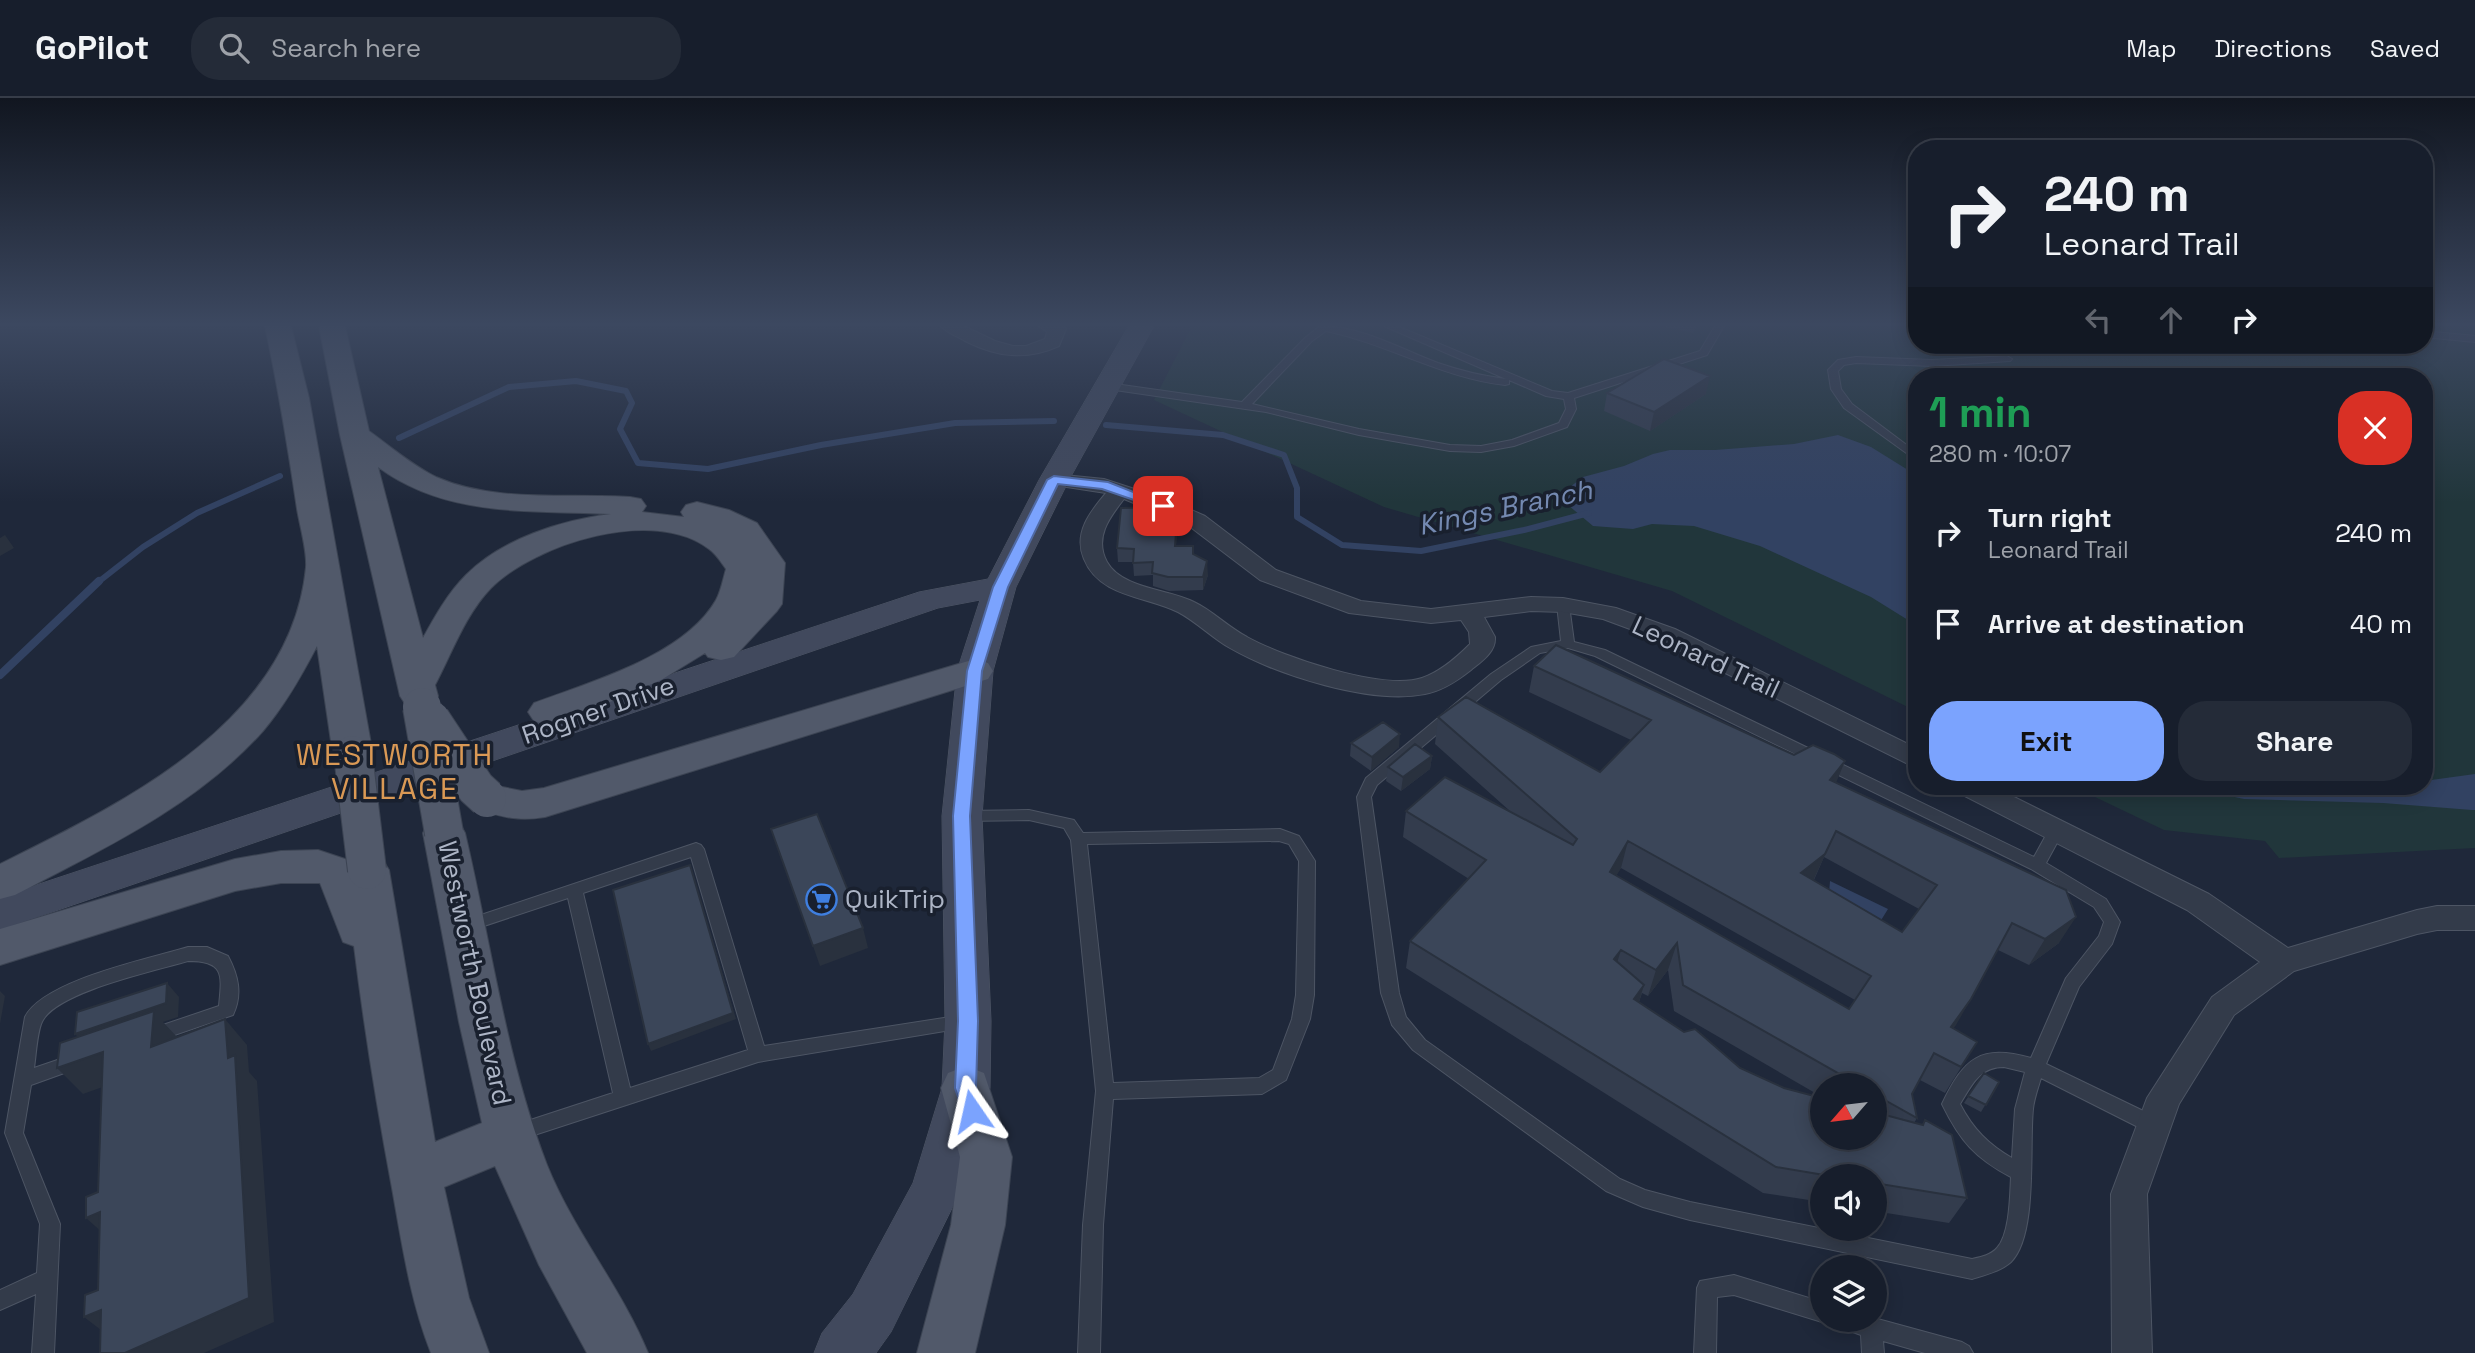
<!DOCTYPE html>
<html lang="en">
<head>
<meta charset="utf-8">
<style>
  :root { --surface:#171e2c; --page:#242b38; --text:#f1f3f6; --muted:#9ea2a9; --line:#363c48; --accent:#7ba3fe }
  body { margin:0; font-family:"Space Grotesk",sans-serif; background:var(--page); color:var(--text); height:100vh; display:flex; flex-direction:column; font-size:26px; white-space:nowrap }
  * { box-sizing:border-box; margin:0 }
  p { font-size:23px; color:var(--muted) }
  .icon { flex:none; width:38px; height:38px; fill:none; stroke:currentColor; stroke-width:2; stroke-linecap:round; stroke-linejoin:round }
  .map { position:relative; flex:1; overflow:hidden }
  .side { position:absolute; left:1908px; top:270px; width:525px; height:427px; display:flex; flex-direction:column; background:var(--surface); border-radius:28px; box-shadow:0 4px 18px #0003,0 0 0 2px var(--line) }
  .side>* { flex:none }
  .banner { position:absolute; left:1908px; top:42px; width:525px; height:214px; border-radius:28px; box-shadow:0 4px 18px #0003,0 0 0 2px var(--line); background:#171e2c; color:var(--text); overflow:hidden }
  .needle { width:46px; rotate:242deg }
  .buttons { position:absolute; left:1810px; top:975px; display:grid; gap:14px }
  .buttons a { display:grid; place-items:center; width:77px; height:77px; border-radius:50%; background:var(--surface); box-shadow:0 4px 18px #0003,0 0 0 2px var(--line); font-size:35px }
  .pin { position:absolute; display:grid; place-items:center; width:60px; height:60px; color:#fff; margin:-30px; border-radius:14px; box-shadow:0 4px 10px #0006 }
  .me { position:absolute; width:77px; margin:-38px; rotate:349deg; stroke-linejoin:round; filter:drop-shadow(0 0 5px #0008) }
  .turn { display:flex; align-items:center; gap:24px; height:147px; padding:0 21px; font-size:32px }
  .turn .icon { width:91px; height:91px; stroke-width:2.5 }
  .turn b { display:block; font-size:49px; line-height:60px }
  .lanes { display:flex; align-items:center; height:66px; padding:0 21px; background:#0003; justify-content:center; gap:35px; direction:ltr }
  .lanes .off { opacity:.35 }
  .round { display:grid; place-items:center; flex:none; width:74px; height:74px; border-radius:28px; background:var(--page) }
  .summary { display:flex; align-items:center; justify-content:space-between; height:119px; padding:0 21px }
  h1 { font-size:42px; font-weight:800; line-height:52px; color:#1e9e55 }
  .button { display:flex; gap:14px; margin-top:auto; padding:14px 21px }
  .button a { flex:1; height:80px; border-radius:28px; background:var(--accent); color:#111; font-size:28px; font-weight:800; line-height:80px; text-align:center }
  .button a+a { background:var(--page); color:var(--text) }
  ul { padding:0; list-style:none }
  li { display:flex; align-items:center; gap:21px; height:91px; padding:0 21px }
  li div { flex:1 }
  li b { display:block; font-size:26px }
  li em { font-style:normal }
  header { display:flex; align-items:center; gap:42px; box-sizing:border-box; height:98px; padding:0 35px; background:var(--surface); border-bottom:2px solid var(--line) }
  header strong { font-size:33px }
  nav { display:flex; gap:38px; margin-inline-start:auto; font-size:24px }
  .search { width:490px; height:63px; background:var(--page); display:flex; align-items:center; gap:18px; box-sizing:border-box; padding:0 24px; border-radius:28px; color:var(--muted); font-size:26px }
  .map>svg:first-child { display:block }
  .green { fill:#21363b }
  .water { fill:#324262 }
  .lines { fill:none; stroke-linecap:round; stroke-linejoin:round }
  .stream-far1 { stroke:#324262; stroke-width:6 }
  .stream { stroke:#324262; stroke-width:8 }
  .lane-casing { stroke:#4d5564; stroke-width:2 }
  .street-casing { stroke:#4d5564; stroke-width:2 }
  .secondary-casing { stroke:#4d5564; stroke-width:1 }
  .primary-casing { stroke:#3c4453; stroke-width:2 }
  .lane { fill:#333b4a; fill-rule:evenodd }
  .street { fill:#333b4a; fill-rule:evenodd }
  .secondary { fill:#41495d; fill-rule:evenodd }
  .primary { fill:#51596a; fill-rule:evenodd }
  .primary-bridge-casing { stroke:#3c4453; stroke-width:40; stroke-linecap:butt }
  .primary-bridge { stroke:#51596a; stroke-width:38 }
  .wall { fill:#333c4d; fill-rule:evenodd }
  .shaded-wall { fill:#29313e }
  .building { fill:#3b4659; stroke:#29313e; stroke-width:2; fill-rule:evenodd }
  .route { fill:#7ba3fe; stroke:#506aa5; stroke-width:2 }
  .labels { text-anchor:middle; stroke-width:7; stroke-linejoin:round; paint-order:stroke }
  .street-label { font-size:26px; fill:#adb5c6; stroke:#19202e }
  .poi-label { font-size:26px; fill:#adb5c6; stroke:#19202e; text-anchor:start }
  .water-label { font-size:28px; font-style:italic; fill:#7489b1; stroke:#19202e }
  .quarter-label { font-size:30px; letter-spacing:2px; fill:#da9955; stroke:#19202e }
</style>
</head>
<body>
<header>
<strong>GoPilot</strong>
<div class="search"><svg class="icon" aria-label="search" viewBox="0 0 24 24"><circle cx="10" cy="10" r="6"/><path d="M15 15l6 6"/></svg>Search here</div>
<nav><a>Map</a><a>Directions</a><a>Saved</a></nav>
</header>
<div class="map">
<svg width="2475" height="1255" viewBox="0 0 2475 1255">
  <rect width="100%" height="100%" fill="#1f283a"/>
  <!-- green -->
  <path class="green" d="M1192,228H1916V247H2424V228H2475V750L2279,760L2265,743L2164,732L2072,688H2424V278H1916V613L1672,493L1384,409L1154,302Z"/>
  <!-- water -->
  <path class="water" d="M1838,337L1871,349L1916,377V527L1871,499L1760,448L1694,428L1652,426L1633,431L1593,428L1562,402L1570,389L1583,379L1624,368L1653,356L1670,352H1715L1794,346Z
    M2475,676V712H2472L2383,705L2244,701L2184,688H2424V683Z
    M1830,783L1888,811L1875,832L1829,795Z"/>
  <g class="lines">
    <!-- stream-far1 -->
    <path class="stream-far1" d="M1106,327L1223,337L1284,357L1297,390V419L1342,447L1421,453L1524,432L1589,415
      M399,340L509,289L576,283L626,293L632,305L620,331L638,365L708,371L821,347L955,325L1054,323
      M97,485L143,449L197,415L280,378"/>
    <!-- stream -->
    <path class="stream" d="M0,577L99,483"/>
    <defs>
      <path id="lane" d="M1320,228C1361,228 1401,251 1438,265C1461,273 1483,278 1506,281L1384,228H1397L1552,293L1568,295L1700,253L1715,228H1724L1707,257L1574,300L1576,311L1567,329L1514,348L1481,354L1450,353L1359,337L1266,314L1108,291L1103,288L1108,285L1242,304L1306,239ZM1326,233C1388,246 1442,280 1505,287L1509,286V282L1546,298L1564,301L1566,311L1559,325L1512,342L1481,348L1450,347L1359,331L1252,306L1312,243Z
        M2424,233L2475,238V244L2424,239Z
        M2007,258L2012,261L2010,263L1932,268L1856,265L1844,267L1838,273L1841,291L1852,306L1916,354V362L1844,310L1831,291L1828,272L1838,262L1856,259L1932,262Z
        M1563,503L1569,507L1574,544L1605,552L2034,759L2051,728H2061L2064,732L2046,765L2106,801L2120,824L2112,846L2079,889L2046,966L2162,1022L2164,1028L2162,1034L2155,1036L2148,1034L2041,980C2038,990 2034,1001 2033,1011C2029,1049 2038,1137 2011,1164C2001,1173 1985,1177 1972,1181L1690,1122L1643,1109L1606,1093L1413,952L1392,927L1381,895L1357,699L1366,680L1491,576L1531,549L1561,543L1557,507ZM1568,550L1595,558L2031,771L2094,809L2104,824L2099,838L2066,880L2031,960C1980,946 1964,960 1942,1006C1960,1043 1975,1060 2011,1079C2010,1097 2010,1136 1997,1150C1991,1157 1981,1159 1972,1161L1690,1104L1645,1092L1620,1081L1425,942L1406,919L1399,895L1371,699L1377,687L1501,582L1540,555ZM2004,969L2025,974L2015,1011L2012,1060C1989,1047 1973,1031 1960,1006C1972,987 1979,969 2004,969Z
        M1029,712L1074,722L1083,735L1280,731L1299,738L1315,763L1314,897L1310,921L1286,982L1262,996L1113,1001L1103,1127L1100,1255H1078L1083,1127L1096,993L1071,742L1064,730L1029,722L963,723L958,722L955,718L958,714L963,713ZM1279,743L1289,746L1299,763L1296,897L1292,921L1273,972L1259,980L1113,985L1087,746Z
        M696,745L701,747L704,751L764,948L963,917L969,919L972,924L969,929L758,964L516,1043L509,1041L507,1035L509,1029L613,995L568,800L466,834L460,832L458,828L460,824ZM691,759L748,952L630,990L583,795Z
        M188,849H207L228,858C238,877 243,896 233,917L154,944L148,942L145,937L148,932L219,908C222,877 225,863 188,863C155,873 60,893 43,922C37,931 36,959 34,970L75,956L81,959L84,964L81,969L31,987L23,1035L60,1126L54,1255H32L36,1196L0,1212V1192L37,1175L40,1126L5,1035L25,919C44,882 149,861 188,849Z
        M1734,1177L1822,1204V1222H1829L1822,1224L1734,1197L1717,1199L1716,1255H1694L1697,1190L1700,1183Z
        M1874,1220L1962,1244L1969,1248L1973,1255H1925L1883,1243L1884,1255H1862L1861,1237L1839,1229L1836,1222H1874Z"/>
      <path id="street" d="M941,228H964L995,243L1013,248H1026L1045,241L1047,234L1039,228H1064L1066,231L1059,248C1026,263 997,259 965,243C957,238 947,235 941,228Z
        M1054,376L1104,381L1171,403L1205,418L1276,472L1361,503L1431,511L1531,499L1563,500L1616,510L1675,531L1916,650V670L1657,541L1603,521L1563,514L1531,513L1484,519L1495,539C1496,554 1482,563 1471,572C1457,583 1442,593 1425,596C1371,607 1277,577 1230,550C1212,540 1197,524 1178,514C1146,498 1099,499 1084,461C1073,435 1090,414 1106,395L1047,386L1044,382L1047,378ZM1124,401L1189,428L1260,482L1349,515L1431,525L1461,522L1469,534L1470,546C1457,559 1440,574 1422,580C1383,593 1283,559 1247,539C1228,529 1213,513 1194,504C1169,491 1122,491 1107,464C1094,440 1109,420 1124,401Z
        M1955,688H1992L2209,796L2288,850L2417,812L2437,808H2475V832H2437L2417,836L2294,873L2234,917L2179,1006L2147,1096L2152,1255H2112L2111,1096L2147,1000L2212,899L2260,864L2187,812L1959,695Z"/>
      <path id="secondary" d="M1129,228H1154L1069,382L1016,489L993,573L982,718L991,923L990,990L961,1092L891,1234L876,1255H814L822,1235L853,1196L913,1085L942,990L945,923L942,718L957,573L980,502L938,510L0,832V799L919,494L988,481L1039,382Z"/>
      <path id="primary" d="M265,228H291L309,300L373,657L367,667L353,671L339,667L333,657L317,548C302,577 285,607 263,633C196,708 103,751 15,797L0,801V766C123,705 291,625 306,469C307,452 300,429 297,411C288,350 278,289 265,228Z
        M319,228H345L369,333C391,349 412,367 436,379C495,405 568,395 630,399L641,401L646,408L642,414L684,419L681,414L686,407L697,404L729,412L757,425L785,465L782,506L777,513L734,559L721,562L708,559L705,555L661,582L610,604L547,627L534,623L528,614L534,605C590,584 684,558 716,502C721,493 723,481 726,471C721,464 716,456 709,451C654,408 535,446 491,490C465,517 452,555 435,587L438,598L432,607L419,610L406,607L400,598L340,337ZM378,369C447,420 530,412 611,416C561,422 502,441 466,477C448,495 435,518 423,540Z
        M975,561L988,565L993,573L988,581L545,719C516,724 500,718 473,710L467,700L473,690L487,686L522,693L544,690Z
        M444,720L459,724L465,735C491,845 506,961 547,1067C574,1134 621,1189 648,1255H587L539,1167L495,1068L444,1089L469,1200L489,1255H431C410,1202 402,1146 392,1090C377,1010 364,929 354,848L343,844L320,785H281L235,793L0,867V831L235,761L281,753L318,752L351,763L367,756L382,761L389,772L435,1044L482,1025L459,924L423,735L429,724Z
        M966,968L984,975L1012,1059L1005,1127L975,1255H917L951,1127L960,1059L941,990L948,975Z"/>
    </defs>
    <!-- lane casing -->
    <use href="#lane" class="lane-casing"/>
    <!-- street casing -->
    <use href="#street" class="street-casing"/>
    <!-- secondary casing -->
    <use href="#secondary" class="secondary-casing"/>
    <!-- primary casing -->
    <use href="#primary" class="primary-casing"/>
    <!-- lane -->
    <use href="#lane" class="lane"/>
    <!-- street -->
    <use href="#street" class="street"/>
    <!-- secondary -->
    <use href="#secondary" class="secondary"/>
    <!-- primary -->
    <use href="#primary" class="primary"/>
    <defs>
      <path id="primary-bridge" d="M422,609L444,735
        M431,622L476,690L487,700
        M353,657L367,772"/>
    </defs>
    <!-- primary-bridge casing -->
    <use href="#primary-bridge" class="primary-bridge-casing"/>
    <!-- primary-bridge -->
    <use href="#primary-bridge" class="primary-bridge"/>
  </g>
  <!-- wall -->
  <path class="wall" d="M1661,228H1697L1693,235Z
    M1607,295L1706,296L1650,333L1604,313Z
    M1156,414L1163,422H1177L1176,448L1193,456L1208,477L1203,492L1169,493L1153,488V477L1134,478L1133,464H1118L1117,450Z
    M1534,568L1836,684L2059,845L2029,867L1998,852L1953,930L1977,944L1945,995L1920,982L1912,996L1917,1020L1914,1025L1922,1027L1925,1022L1967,1100L1949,1125L1874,1113V1078H1822V1104L1763,1095L1406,870L1410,843L1469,781L1403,739L1406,713L1511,714L1435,646L1438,619L1600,674L1631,642L1529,594ZM1824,759L1919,811L1902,834L1814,782ZM1621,770L1855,902L1849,911L1616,777ZM1668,872L1674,913L1822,999V987H1874V1040L1740,970L1639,904L1642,895L1648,898Z
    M1351,645L1399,649L1371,673L1350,658Z
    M1432,658L1430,671L1401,693L1386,683L1388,669Z
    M1984,975L1999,984L1981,1014L1964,1005Z"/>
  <!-- shaded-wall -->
  <path class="shaded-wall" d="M1710,278L1706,296L1650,333L1654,314Z
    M1177,422V435L1175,462V448Z
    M5,437L14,450L0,458V440Z
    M1207,463L1208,477L1203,492V479Z
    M1400,636L1399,649L1371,673L1372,659Z
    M1432,658L1430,671L1401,693L1403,679Z
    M1845,663L1834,690L1830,682Z
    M1836,733L1824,759L1813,783L1801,775Z
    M1628,743L1621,770L1603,800L1610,774Z
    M690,767L736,921L651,953L648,946Z
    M2076,819L2059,845L2029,867L2045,841Z
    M863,830L868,850L820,868L813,848Z
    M1677,845L1668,872L1648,898L1656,872Z
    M1621,852L1613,878L1614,861Z
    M167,885L179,899L178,919L163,924L177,939L151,949H88L75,936Z
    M1644,887L1636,914L1634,901Z
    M0,893L5,898L0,926Z
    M1971,901L1956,927L1936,955L1951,929Z
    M225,921L247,947L249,974L257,983L274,1224L204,1255H125L228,960Z
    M103,954L128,980L83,996L57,970Z
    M100,1114L113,1144L86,1120Z
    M101,1212L114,1242L84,1219Z"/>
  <!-- building -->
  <path class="building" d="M1664,261L1710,278L1654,314L1607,295Z
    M1156,409V414H1163L1162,422H1177L1175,448H1193V456L1207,463L1203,479H1168L1152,475L1153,464L1133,465L1134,451L1117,450L1121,410Z
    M1556,547L1794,657L1813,647L1834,656L1845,663L1830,682L2066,792L2076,819L2045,841L2012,825L1971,901L1951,929L1977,944L1961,969L1934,955L1912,996L1917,1020L1874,996V987H1859L1683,887L1677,845L1656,872L1621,852L1614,861L1644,887L1634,901L1684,934L1695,931L1740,970L1784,990L1822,1000V1040H1874V1014L1923,1027L1925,1022L1952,1037L1967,1100L1874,1085V1078H1830L1776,1069L1410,843L1486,762L1406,713L1445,679L1573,747L1577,741L1438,619L1466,599L1600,674L1651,622L1534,568ZM1836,733L1937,787L1902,834L1801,775L1825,756ZM1628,743L1871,878L1849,911L1610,774Z
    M1383,624L1400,636L1372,659L1351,645Z
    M1415,646L1432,658L1403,679L1388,669Z
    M817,716L863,830L813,848L771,731Z
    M690,767L733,915L648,946L613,792Z
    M167,885L166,905L75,936L77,914Z
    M154,913L151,949L225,921L228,960L235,957L249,1200L125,1255H100L101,1212L84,1219L85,1197L98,1192L100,1114L86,1120V1099L98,1094L103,954L57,970L60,945Z
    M1984,975L1999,984L1986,1007L1968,998Z"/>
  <!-- sky -->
  <linearGradient id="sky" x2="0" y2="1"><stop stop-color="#111620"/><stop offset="0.56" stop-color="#3c4860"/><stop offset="1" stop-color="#3c4860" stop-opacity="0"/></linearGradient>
  <rect width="2475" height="404" fill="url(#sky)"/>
  <!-- route -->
  <path class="route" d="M1054,378L1108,384L1169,408L1163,412L1102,391L1058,386L1008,489L982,573L970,718L978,923L976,990L983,1013L980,1019L972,1022L965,1019L955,990L958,923L953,718L967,573L993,489L1047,382Z"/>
  <!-- icons -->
  <defs>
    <symbol id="supermarket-ring" viewBox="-11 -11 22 22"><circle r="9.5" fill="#19202e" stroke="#3f7fe0" stroke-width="1.5"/><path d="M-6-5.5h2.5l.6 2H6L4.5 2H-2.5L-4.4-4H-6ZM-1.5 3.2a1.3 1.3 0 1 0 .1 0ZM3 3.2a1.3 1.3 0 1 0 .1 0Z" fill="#3f7fe0"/></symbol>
  </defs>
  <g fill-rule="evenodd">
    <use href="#supermarket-ring" x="804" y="784" width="35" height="35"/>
  </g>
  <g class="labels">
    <!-- street labels -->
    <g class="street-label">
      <text transform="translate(1706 559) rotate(25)" y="9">Leonard Trail</text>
      <text transform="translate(598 612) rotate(-19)" y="9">Rogner Drive</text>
      <text transform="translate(475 875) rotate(78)" y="9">Westworth Boulevard</text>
    </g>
    <!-- poi labels -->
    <g class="poi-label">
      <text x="845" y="810">QuikTrip</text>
    </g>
    <!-- water labels -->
    <g class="water-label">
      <text transform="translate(1505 409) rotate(-12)" y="10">Kings Branch</text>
    </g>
    <!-- quarter labels -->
    <g class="quarter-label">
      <text x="395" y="667">WESTWORTH<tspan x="395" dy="34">VILLAGE</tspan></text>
    </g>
  </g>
</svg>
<div class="buttons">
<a><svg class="needle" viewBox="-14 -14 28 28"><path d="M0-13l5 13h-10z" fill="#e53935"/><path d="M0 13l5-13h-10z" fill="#9ea2a9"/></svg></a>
<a><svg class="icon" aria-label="sound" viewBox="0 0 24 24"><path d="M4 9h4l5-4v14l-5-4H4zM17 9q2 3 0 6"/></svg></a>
<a><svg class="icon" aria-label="layers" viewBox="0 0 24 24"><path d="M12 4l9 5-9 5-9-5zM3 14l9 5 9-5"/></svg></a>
</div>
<div class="pin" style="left:1163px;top:408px;background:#d93025"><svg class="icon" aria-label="arrive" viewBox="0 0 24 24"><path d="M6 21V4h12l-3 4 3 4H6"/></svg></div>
<svg class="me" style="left:972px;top:1013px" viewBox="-20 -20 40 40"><path d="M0-17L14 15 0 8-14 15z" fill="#7ba3fe" stroke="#fff" stroke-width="4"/></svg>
<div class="banner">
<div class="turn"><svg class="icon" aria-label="right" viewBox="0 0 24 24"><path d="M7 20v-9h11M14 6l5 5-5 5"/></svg><div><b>240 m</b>Leonard Trail</div></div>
<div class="lanes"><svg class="icon off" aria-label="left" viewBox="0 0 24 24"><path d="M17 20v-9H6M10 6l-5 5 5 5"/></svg><svg class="icon off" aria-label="ahead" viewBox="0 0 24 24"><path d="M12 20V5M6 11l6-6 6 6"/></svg><svg class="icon" aria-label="right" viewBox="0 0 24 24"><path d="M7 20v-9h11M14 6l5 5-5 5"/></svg></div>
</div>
<section class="side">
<div class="summary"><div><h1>1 min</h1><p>280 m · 10:07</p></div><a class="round" style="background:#d93025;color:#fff"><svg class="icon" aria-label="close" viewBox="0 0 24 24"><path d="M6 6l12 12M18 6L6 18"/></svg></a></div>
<ul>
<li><svg class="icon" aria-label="right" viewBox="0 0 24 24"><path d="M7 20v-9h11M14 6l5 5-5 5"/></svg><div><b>Turn right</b><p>Leonard Trail</p></div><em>240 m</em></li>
<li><svg class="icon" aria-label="arrive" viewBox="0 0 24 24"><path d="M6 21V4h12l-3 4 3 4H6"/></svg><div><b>Arrive at destination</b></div><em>40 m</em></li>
</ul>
<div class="button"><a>Exit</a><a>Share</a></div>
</section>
</div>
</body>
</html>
